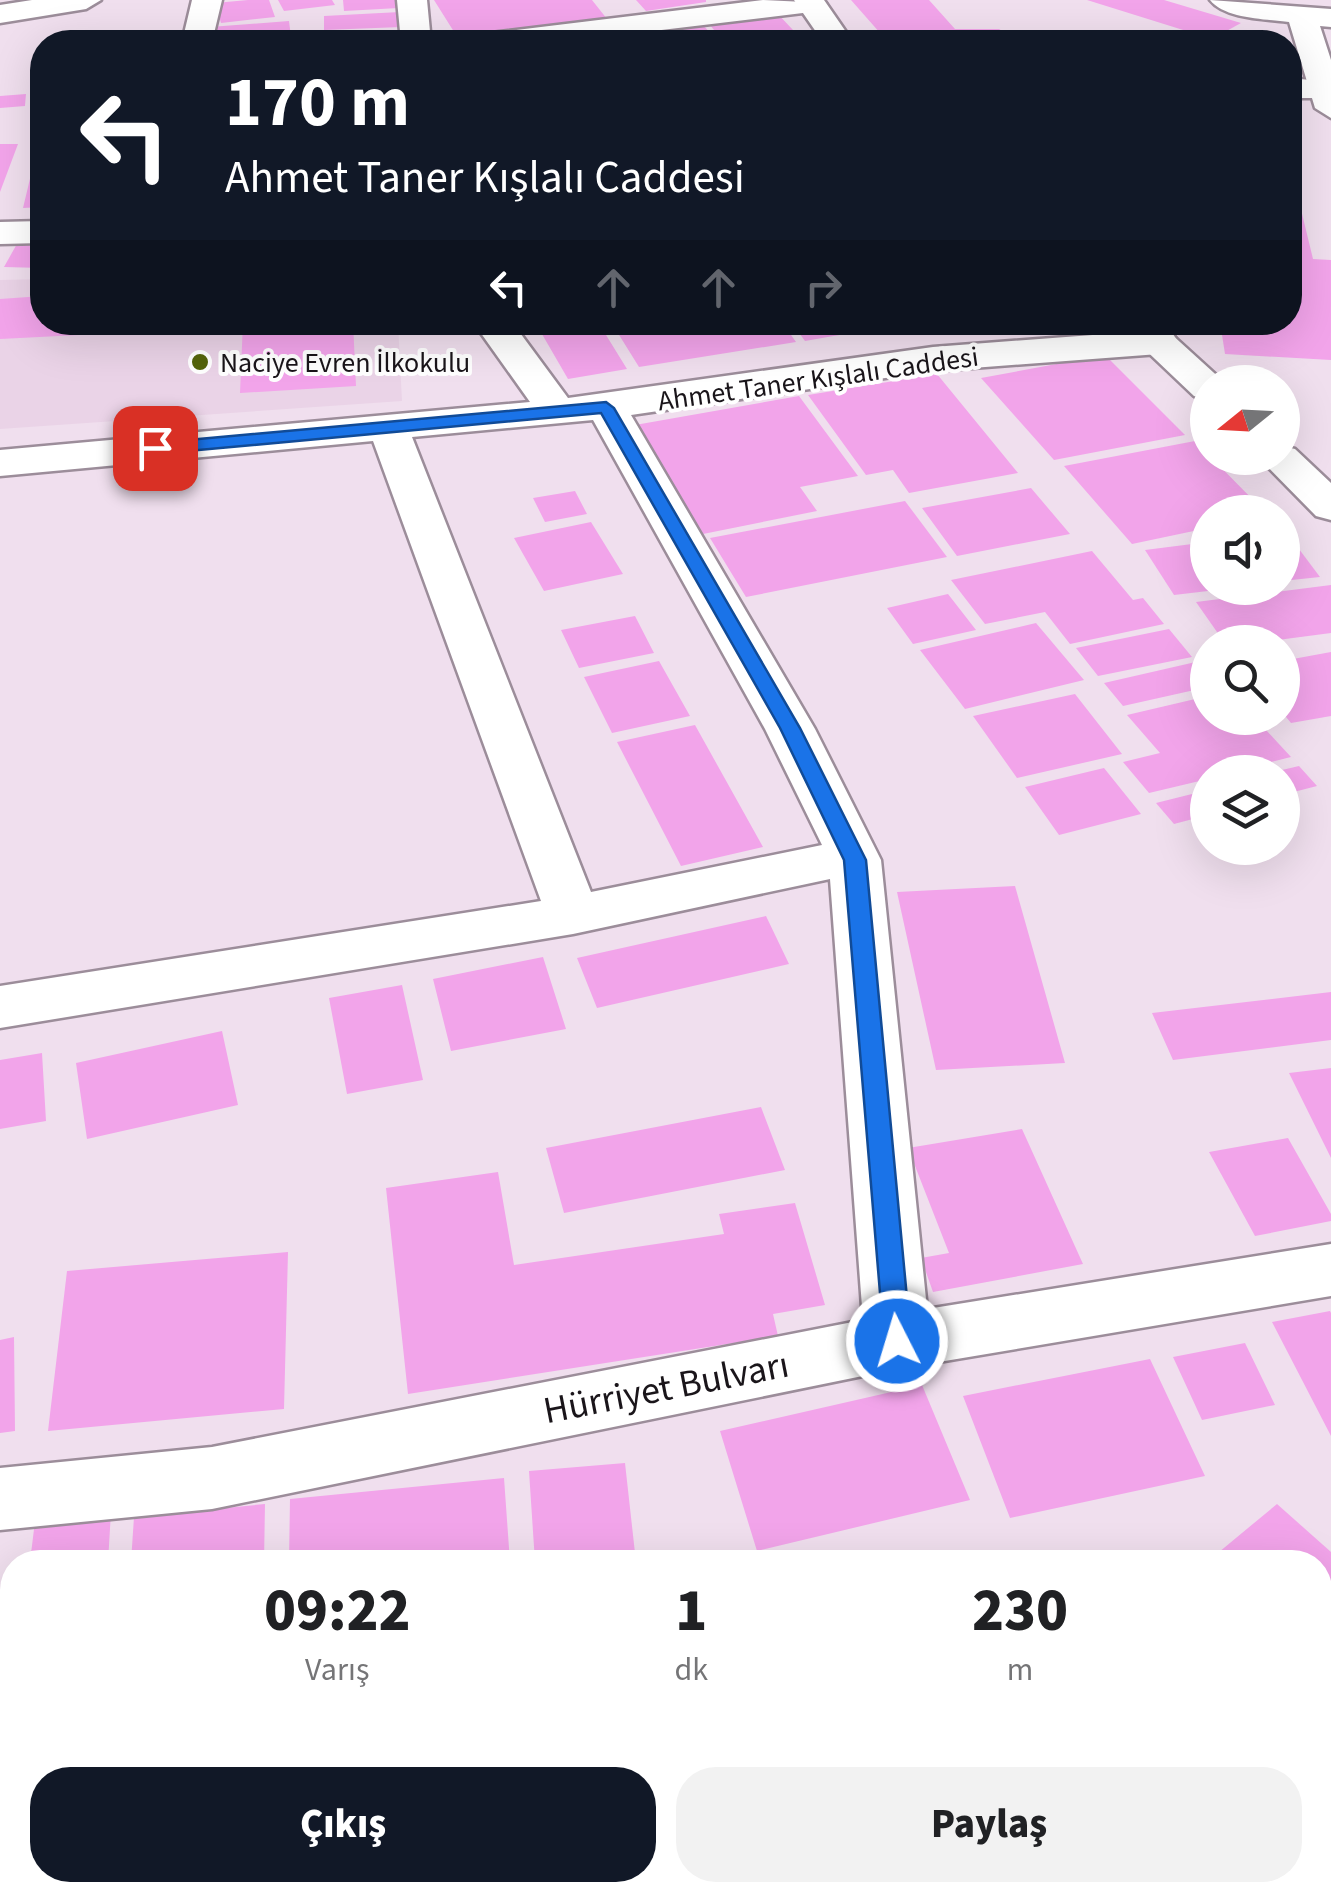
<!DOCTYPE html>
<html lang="tr">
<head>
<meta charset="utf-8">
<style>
  :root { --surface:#fff; --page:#f2f2f2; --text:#202124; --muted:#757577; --accent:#111827 }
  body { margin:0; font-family:"Source Sans 3",sans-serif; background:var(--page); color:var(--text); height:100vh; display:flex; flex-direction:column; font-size:38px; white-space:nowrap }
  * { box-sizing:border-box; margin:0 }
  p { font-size:32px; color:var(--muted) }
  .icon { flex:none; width:55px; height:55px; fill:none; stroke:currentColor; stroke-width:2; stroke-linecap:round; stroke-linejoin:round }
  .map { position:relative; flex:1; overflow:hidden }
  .side { position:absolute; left:0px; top:1550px; width:1332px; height:352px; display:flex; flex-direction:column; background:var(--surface); border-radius:40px 40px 0 0; box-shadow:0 10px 40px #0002 }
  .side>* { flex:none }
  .banner { position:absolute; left:30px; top:30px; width:1272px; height:305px; border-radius:40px; box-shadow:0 10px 40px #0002; background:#111827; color:#fff; overflow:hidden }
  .needle { width:65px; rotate:252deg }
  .fabs { position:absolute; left:1190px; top:365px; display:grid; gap:20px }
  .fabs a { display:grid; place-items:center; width:110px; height:110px; border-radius:50%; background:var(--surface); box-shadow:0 10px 40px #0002; font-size:50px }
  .pin { position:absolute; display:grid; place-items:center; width:85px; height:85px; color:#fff; margin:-42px; border-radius:20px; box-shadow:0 5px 15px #0006 }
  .me { position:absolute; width:110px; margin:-55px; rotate:355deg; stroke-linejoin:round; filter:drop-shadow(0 0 8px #0008) }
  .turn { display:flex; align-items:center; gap:35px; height:210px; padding:0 30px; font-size:45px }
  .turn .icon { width:130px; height:130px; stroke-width:2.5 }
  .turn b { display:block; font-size:70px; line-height:85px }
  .lanes { display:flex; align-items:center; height:95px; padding:0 30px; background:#0003; justify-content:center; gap:50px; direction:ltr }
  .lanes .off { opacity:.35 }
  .eta { display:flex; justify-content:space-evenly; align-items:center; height:170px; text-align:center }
  .eta b { font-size:60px; font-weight:800; line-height:70px }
  .cta { display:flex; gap:20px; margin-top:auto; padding:20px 30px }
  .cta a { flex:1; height:115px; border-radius:40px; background:var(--accent); color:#fff; font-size:40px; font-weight:800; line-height:115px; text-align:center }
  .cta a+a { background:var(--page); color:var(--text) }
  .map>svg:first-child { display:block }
  .built { fill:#ead3e7 }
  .building { fill:#f2a4ea }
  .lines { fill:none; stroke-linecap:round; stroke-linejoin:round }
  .minor-casing { stroke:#9c8d9a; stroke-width:5 }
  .tertiary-casing { stroke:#9c8d9a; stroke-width:5 }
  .minor { fill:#fff; fill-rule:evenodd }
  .tertiary { fill:#fff; fill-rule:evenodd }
  .route { fill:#1a73e8; stroke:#114b97; stroke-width:2.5 }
  .poi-dot { fill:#54640a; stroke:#fff; stroke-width:4 }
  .labels { text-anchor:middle; stroke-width:8; stroke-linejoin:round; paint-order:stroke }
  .far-poi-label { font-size:28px; fill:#1a151a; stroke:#fff; text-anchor:start }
  .far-street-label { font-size:28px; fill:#1a151a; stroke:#fff }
  .near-street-label { font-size:38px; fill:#1a151a; stroke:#fff }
</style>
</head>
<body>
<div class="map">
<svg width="1331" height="1902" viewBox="0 0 1331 1902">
  <rect width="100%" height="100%" fill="#f0dfee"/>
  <!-- built -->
  <path class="built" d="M42,279V322L398,323L402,401L0,429V280Z"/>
  <!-- building -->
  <path class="building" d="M248,0H269L275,17L221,23L215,3Z
    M278,0H332L335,5L284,11Z
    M343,0H398L399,8L344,11Z
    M434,0H592L611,24L495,38L490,31L456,35Z
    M636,0H706V2L646,11Z
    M851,0H929L955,29H999L1019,42H888Z
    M1087,0H1164L1241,23L1212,39Z
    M400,12L401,27L324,30V16Z
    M776,12L793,30L718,35L706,20Z
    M699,20L715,39L660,42L646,27Z
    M289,21L291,37L212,42L210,27Z
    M402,31L403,42H323V35Z
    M796,33L804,42H741V40Z
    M26,94L25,106L0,108V96Z
    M39,141L42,207L23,208Z
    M0,144H18L0,192Z
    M1290,196L1298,197L1313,259L1331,260V360L1225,354L1220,322H1290Z
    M18,242H42V268L4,267Z
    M42,296V322H119L118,333L0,339V299Z
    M243,322H353L356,386L240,393Z
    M535,322H598L627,369L568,379Z
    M611,322H782L796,342L639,367Z
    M791,322H861L868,330L805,341Z
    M1105,355L1185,435L1054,460L981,378Z
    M937,374L1018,473L909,493L893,470L866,475L808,395Z
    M799,396L858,476L800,487L817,511L703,534L635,425Z
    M1195,441L1265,512H1208V528L1132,544L1064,466Z
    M1031,488L1070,534L957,556L922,508Z
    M575,491L587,514L545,522L533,498Z
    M905,501L947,557L746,597L710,538Z
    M591,522L623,574L544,591L514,538Z
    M1282,533H1287L1320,577L1282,581Z
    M1208,542V591L1174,595L1145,550Z
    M1092,551L1133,600L1143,598L1164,624L1070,644L1045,612L985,624L951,580Z
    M1331,585V633L1263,642H1224L1196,602Z
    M948,594L976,630L913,644L887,608Z
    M635,616L654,653L579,668L561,630Z
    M1036,623L1084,680L965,709L920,650Z
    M1169,629L1192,657L1098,676L1076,648Z
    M1331,652V716L1291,723L1282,712V661Z
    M659,661L690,716L612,733L584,677Z
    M1200,661L1208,669V687L1123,706L1104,683Z
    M1075,694L1122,754L1017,778L973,716Z
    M1208,696V718H1255L1291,757L1231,772H1208V779L1149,793L1123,762L1160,753L1127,715Z
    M695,725L763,847L681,866L617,742Z
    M1299,766L1317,786L1282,795V770Z
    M1104,768L1141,814L1059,835L1025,787Z
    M1208,790V815L1174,824L1156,803Z
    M1015,886L1065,1063L936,1070L897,892Z
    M766,916L789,964L597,1008L577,958Z
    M543,957L566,1029L451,1051L433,979Z
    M402,985L423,1080L347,1094L329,998Z
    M1331,992V1040L1173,1060L1152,1013Z
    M222,1031L238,1105L87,1139L76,1063Z
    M42,1053L46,1121L0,1129V1060Z
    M1331,1068V1158L1289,1073Z
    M761,1107L785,1170L564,1213L546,1148Z
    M1022,1129L1083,1264L933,1292L921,1258L949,1253L908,1148Z
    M1288,1138L1331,1214V1221L1255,1236L1209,1152Z
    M498,1172L514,1265L724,1234L719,1214L795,1203L825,1305L773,1314L778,1336L408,1394L386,1188Z
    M288,1252L284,1409L48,1431L67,1271Z
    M1330,1311L1331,1313V1436L1272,1322Z
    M14,1337L15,1431L0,1433V1340Z
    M1245,1343L1275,1405L1202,1420L1173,1357Z
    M1150,1359L1205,1476L1010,1518L963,1396Z
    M922,1385L970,1500L757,1551L720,1431Z
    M625,1463L636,1562H535L529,1471Z
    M504,1478L510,1562H289L290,1499Z
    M265,1504L264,1562H131L134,1517Z
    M1277,1504L1331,1552V1606L1320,1616V1562H1207Z
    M111,1512L108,1562H30L35,1521Z
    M10,1789L12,1890H172L171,1897L0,1902Z
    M380,1890H443V1892L381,1900Z"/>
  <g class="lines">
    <defs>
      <path id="minor" d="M192,0H222L212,42H182Z
        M397,0H427L431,42H401Z
        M763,0L826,3L811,12L561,42H476L491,33Z
        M1290,78L1331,82V98H1290Z
        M42,221V243L0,244V222Z
        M473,322H512L568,398L933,347L1159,330L1173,334L1178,342L1173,350L1159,354L933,371L631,415L815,729L881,860L927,1309L1331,1244V1296L897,1369L212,1509L0,1530V1468L212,1447L863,1320L830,879L573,934L0,1028V986L541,901L373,441L0,476V450L530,402ZM593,420L765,729L822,845L591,892L412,437Z"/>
      <path id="tertiary" d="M32,0H101L86,9L0,23V5Z
        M794,0H824L853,42H823Z
        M1210,0L1331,9V27L1320,26L1331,60V118L1315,108L1289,22C1266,19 1225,19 1210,0Z
        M1116,322H1158L1224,382H1208V400L1194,396Z
        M1282,446L1295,449L1331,483V520L1316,516L1259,458H1282Z"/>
    </defs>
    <!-- minor casing -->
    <use href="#minor" class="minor-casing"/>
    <!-- tertiary casing -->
    <use href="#tertiary" class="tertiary-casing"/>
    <!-- minor -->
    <use href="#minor" class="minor"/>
    <!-- tertiary -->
    <use href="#tertiary" class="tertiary"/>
  </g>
  <!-- route -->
  <path class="route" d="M606,402L614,408L800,728L866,860L911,1341L907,1349H888L884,1341L844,860L780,728L601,413L155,454L146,448L155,443Z"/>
  <!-- markers -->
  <circle class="poi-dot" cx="200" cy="362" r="10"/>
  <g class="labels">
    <!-- far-poi labels -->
    <g class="far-poi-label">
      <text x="220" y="372">Naciye Evren İlkokulu</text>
    </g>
    <!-- far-street labels -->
    <g class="far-street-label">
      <text transform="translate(818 378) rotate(-8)" y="10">Ahmet Taner Kışlalı Caddesi</text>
    </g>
    <!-- near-street labels -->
    <g class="near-street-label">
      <text transform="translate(666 1387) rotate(-11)" y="13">Hürriyet Bulvarı</text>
    </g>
  </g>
</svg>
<div class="fabs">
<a><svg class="needle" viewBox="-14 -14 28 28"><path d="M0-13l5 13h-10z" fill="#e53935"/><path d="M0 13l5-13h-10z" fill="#757577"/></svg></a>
<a><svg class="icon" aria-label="sound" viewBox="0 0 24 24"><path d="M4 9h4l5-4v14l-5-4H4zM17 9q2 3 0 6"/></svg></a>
<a><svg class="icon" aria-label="search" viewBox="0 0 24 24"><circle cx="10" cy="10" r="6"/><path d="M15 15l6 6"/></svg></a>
<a><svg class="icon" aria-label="layers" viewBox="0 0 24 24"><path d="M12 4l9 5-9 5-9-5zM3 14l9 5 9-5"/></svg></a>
</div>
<div class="pin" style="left:155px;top:448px;background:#d93025"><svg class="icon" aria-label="arrive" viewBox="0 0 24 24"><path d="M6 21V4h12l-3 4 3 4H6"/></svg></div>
<svg class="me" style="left:897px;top:1341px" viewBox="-20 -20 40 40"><circle r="17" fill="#1a73e8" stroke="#fff" stroke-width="3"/><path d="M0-11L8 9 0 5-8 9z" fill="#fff"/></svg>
<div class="banner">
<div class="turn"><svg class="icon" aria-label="left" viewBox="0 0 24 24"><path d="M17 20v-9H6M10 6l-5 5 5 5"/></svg><div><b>170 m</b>Ahmet Taner Kışlalı Caddesi</div></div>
<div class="lanes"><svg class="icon" aria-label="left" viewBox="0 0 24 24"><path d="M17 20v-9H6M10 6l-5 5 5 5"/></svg><svg class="icon off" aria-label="ahead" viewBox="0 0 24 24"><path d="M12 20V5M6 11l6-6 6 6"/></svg><svg class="icon off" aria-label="ahead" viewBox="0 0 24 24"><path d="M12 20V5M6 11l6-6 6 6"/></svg><svg class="icon off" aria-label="right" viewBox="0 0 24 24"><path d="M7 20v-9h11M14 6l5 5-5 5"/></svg></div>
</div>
<section class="side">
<div class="eta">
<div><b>09:22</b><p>Varış</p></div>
<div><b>1</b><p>dk</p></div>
<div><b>230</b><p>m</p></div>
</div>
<div class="cta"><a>Çıkış</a><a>Paylaş</a></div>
</section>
</div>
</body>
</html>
